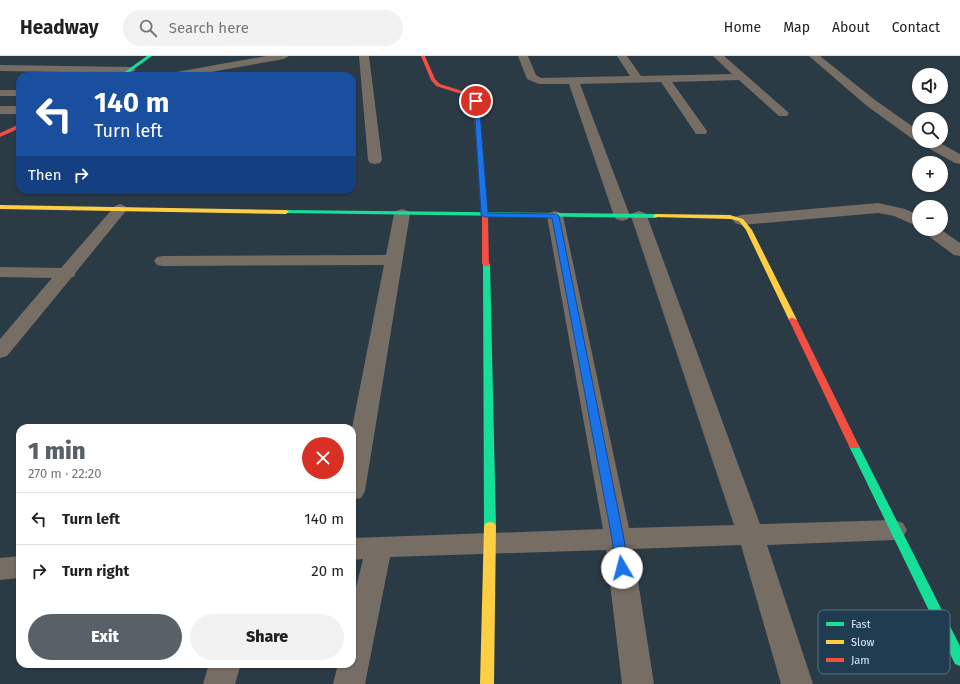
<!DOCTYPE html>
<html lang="en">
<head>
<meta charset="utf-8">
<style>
  :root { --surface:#fff; --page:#f2f2f2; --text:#202124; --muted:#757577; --line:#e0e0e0; --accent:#586068 }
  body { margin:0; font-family:"Fira Sans",sans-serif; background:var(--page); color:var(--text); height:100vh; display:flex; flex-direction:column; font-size:15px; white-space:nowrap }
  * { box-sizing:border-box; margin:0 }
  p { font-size:13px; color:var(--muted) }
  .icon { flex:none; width:22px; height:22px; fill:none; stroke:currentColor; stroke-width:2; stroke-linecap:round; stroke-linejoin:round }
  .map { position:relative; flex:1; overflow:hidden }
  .details { position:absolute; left:16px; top:368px; width:340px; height:244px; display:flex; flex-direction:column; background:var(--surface); border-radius:12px; box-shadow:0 1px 3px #0004 }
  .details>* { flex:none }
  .banner { position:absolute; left:16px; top:16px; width:340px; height:122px; border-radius:12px; box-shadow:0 1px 3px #0004; background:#1a4fa0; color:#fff; overflow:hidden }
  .buttons { position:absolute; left:912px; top:12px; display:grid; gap:8px }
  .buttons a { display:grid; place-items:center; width:36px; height:36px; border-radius:50%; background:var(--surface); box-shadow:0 1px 3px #0004; font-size:20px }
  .pin { position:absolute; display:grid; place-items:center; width:34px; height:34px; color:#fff; margin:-17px; border:2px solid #fff; border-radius:50%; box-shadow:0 1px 4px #0007 }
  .me { position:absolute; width:44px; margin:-22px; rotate:352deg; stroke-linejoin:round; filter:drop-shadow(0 0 3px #0008) }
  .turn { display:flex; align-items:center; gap:14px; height:84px; padding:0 12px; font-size:18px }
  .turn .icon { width:52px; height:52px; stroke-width:2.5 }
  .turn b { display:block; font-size:28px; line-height:34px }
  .then { display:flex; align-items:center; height:38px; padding:0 12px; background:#0003; gap:8px; font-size:15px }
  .round { display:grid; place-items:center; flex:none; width:42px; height:42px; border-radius:21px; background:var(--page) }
  .head { display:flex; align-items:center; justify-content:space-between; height:68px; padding:0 12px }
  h1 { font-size:24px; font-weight:800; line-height:30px; color:var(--accent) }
  .primary-button { display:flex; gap:8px; margin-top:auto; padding:8px 12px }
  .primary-button a { flex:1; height:46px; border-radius:24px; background:var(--accent); color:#fff; font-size:16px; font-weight:800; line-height:46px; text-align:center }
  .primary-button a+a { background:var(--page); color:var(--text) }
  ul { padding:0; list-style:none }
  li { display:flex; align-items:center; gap:12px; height:52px; padding:0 12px; border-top:1px solid var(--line) }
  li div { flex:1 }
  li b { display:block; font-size:15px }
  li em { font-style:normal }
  header { display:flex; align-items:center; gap:24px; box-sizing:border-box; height:56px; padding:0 20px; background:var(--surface); border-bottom:1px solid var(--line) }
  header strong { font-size:19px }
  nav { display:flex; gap:22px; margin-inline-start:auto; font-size:14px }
  .search { width:280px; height:36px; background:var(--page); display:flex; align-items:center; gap:10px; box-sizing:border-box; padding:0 14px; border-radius:22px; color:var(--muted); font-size:15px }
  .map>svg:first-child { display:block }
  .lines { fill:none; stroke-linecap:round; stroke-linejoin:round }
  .street { fill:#766d65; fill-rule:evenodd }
  .fast { fill:#16e098; fill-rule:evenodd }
  .slow { fill:#ffcf43; fill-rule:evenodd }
  .jam { fill:#f24e42; fill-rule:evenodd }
  .route { fill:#1a73e8; stroke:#114b97 }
  .key { fill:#203c51; stroke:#587183; stroke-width:1 }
  .key-label { font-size:11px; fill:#dbebf9 }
</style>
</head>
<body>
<header>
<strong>Headway</strong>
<div class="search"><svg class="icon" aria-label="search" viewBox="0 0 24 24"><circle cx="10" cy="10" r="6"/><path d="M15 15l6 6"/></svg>Search here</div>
<nav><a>Home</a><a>Map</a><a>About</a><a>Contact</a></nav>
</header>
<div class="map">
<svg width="960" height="628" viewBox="0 0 960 628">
  <rect width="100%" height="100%" fill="#2b3b46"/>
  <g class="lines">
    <!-- street -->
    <path class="street" d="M266,0H289L284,3L189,20H166L171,17Z
      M359,0H369L382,104L380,107L375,108L370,107L368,104Z
      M518,0H528L536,19L541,22L630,20L617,0H627L641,20L732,18L713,0H724L789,57L787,60H779L739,24L672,26L707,75L706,78H696L661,26L580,28L630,160L628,163L622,165L616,163L614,160L569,28H539L527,23Z
      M809,0H820L875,44L919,75V85L914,84L867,50Z
      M0,9L131,11L136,14L131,17L0,15Z
      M0,34H20V40H0Z
      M0,50H20V58H0Z
      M919,85H936L960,98V108L955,107L921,88Z
      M878,147L905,153L919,159V171L894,160L878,157L741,169L735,167L733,164L735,161L741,159Z
      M120,148L125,150L128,153L125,156L76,216L74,221H72L7,300L0,302V283L52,222L0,221V211L61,212L115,150Z
      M402,153L408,155L410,158L365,435L361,442L352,444V372L384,209L163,210L157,209L154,205L157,201L163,200L386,199L394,158L396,155Z
      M555,155L561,157L563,160L629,472L734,469L631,160L633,157L639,155L645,157L647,160L760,468L894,464L903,467L907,474L903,481L894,484L767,489L813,628H781L741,489L633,493L654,628H622L606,494L390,501L365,628H333L338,608H352V548L363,503L352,504V482L603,473L547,160L549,157Z
      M921,173H940L960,187V200L954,199L923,176Z
      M20,500V522L0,524V502Z
      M209,608H241L235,628H203Z"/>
    <!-- fast -->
    <path class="fast" d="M147,0H152L124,20H119Z
      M286,154L656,158L659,160L656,162L284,157V155Z
      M483,206H486L490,208L496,470L494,473L490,474L486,473L484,470Z
      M854,387L858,388L859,390L960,590V610L955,608L849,390L850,388Z"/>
    <!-- slow -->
    <path class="slow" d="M0,149L286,154L289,156L286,158L0,153Z
      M656,158L730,159L743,163L752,174L797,264L796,266H793L789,264L746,174L739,165L730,163L654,161L653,160Z
      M490,466L494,467L496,470L494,628H480L484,470L486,467Z"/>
    <!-- jam -->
    <path class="jam" d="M421,0H425L435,23L440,28L475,39L479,45L488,159L489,210H486L482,208V159L473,45L471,41L436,30L431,24Z
      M20,68V72L0,81V77Z
      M790,262H793L797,264L859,390L858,392H850L849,390L789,264Z"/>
  </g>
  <!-- route -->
  <path class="route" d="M476,44L479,45L488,157L556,158L559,160L624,483L628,512L626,515L622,517L618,515L616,512L612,483L552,162L485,161L481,159L474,45Z"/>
  <!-- legend -->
  <rect x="818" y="554" width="132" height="64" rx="6" class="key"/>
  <rect x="826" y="566" width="18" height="4" fill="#16e098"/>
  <rect x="826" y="584" width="18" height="4" fill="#ffcf43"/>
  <rect x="826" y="602" width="18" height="4" fill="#f24e42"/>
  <g class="key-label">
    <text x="851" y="572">Fast</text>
    <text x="851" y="590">Slow</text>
    <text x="851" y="608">Jam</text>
  </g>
</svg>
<div class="buttons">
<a><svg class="icon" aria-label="sound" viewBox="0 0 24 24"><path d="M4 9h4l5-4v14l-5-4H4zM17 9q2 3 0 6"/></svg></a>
<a><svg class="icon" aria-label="search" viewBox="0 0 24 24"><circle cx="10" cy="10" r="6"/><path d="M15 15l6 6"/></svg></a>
<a>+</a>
<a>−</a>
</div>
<div class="pin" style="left:476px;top:45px;background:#d93025"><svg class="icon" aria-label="arrive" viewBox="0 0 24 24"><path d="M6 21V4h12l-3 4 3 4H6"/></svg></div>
<svg class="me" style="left:622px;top:512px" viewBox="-20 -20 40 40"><circle r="19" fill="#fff"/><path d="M0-13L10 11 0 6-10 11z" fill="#1a73e8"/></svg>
<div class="banner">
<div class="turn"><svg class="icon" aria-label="left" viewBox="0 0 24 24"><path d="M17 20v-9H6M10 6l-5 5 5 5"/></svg><div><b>140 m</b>Turn left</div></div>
<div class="then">Then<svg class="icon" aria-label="right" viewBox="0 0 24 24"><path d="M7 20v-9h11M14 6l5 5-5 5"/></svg></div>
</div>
<section class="details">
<div class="head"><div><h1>1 min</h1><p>270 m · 22:20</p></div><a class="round" style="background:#d93025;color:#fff"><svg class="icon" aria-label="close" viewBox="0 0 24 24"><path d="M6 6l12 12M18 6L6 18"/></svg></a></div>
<ul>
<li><svg class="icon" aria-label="left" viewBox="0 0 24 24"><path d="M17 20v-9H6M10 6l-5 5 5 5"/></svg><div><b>Turn left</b></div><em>140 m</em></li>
<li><svg class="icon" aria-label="right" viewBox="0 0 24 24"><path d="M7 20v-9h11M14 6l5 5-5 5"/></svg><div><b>Turn right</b></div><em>20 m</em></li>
</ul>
<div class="primary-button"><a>Exit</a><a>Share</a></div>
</section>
</div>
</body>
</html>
